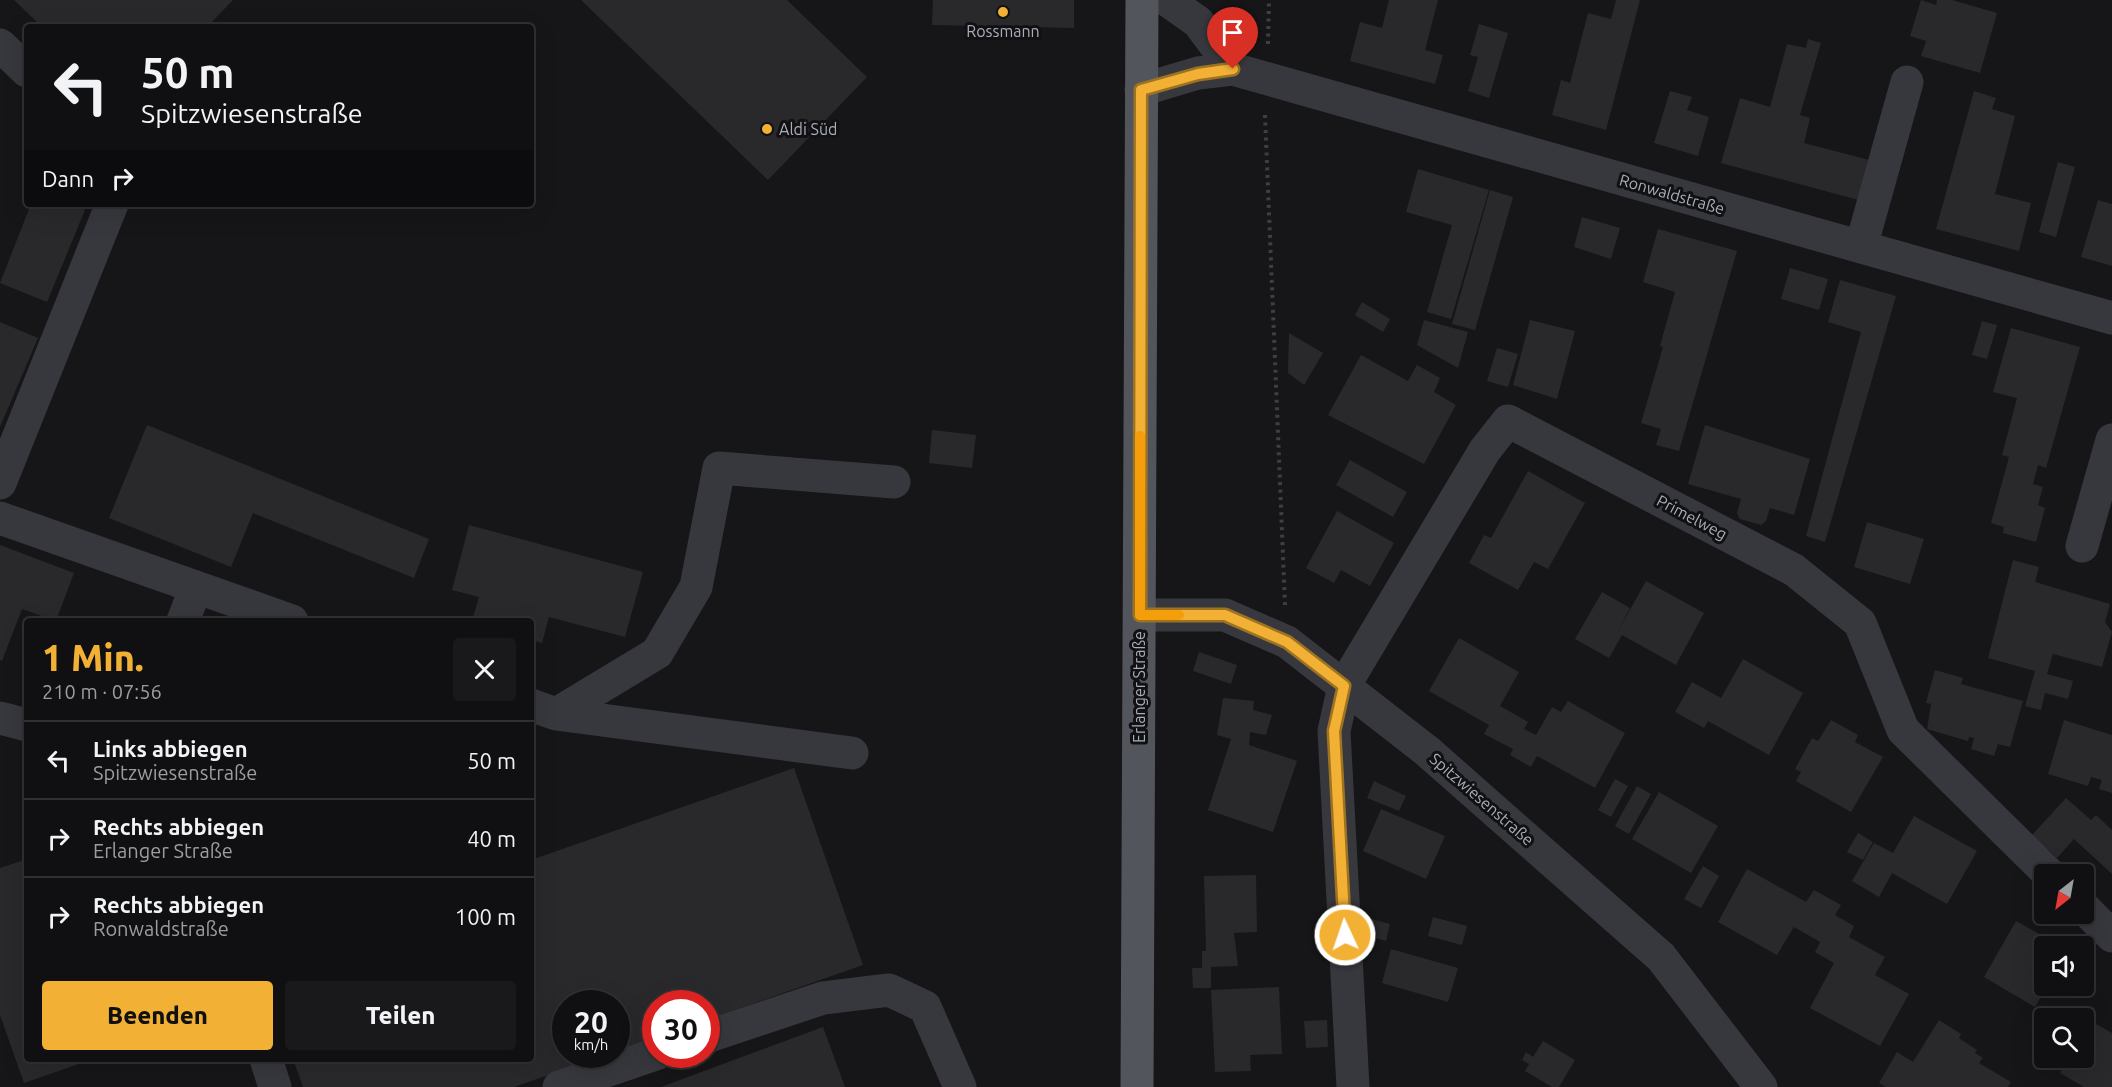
<!DOCTYPE html>
<html lang="de">
<head>
<meta charset="utf-8">
<style>
  :root { --surface:#101012; --page:#19191b; --text:#f1f3f6; --muted:#9c9d9f; --line:#303032; --accent:#f2b134 }
  body { margin:0; font-family:Ubuntu,sans-serif; background:var(--page); color:var(--text); height:100vh; display:flex; flex-direction:column; font-size:22px; white-space:nowrap }
  * { box-sizing:border-box; margin:0 }
  p { font-size:20px; color:var(--muted) }
  .icon { flex:none; width:33px; height:33px; fill:none; stroke:currentColor; stroke-width:2; stroke-linecap:round; stroke-linejoin:round }
  .map { position:relative; flex:1; overflow:hidden }
  .panel { position:absolute; left:24px; top:618px; width:510px; height:444px; display:flex; flex-direction:column; background:var(--surface); border-radius:6px; box-shadow:0 6px 24px #0002,0 0 0 2px var(--line) }
  .panel>* { flex:none }
  .hud { position:absolute; left:24px; top:24px; width:510px; height:183px; border-radius:6px; box-shadow:0 6px 24px #0002,0 0 0 2px var(--line); background:#101012; color:var(--text); overflow:hidden }
  .needle { width:39px; rotate:211deg }
  .buttons { position:absolute; left:2034px; top:864px; display:grid; gap:12px }
  .buttons a { display:grid; place-items:center; width:60px; height:60px; border-radius:6px; background:var(--surface); box-shadow:0 6px 24px #0002,0 0 0 2px var(--line); font-size:30px }
  .speed { position:absolute; left:552px; top:990px; display:flex; gap:12px; font-size:30px; font-weight:700; text-align:center }
  .speed>* { display:grid; place-content:center; width:78px; height:78px; border-radius:50%; background:var(--surface); box-shadow:0 6px 24px #0002,0 0 0 2px var(--line); line-height:1 }
  .speed small { font-size:15px; font-weight:400 }
  .speed .limit { border:9px solid #d22; background:#fff; color:#111 }
  .pin { position:absolute; display:grid; place-items:center; width:51px; height:51px; color:#fff; margin:-62px -26px; border-radius:50% 50% 50% 0; rotate:-45deg; box-shadow:0 0 6px #0007 }
  .pin .icon { rotate:45deg }
  .me { position:absolute; width:66px; margin:-33px; rotate:357deg; stroke-linejoin:round; filter:drop-shadow(0 0 4px #0008) }
  .turn { display:flex; align-items:center; gap:21px; height:126px; padding:0 18px; font-size:27px }
  .turn .icon { width:78px; height:78px; stroke-width:2.5 }
  .turn b { display:block; font-size:42px; line-height:51px }
  .then { display:flex; align-items:center; height:57px; padding:0 18px; background:#0003; gap:12px; font-size:22px }
  .round { display:grid; place-items:center; flex:none; width:63px; height:63px; border-radius:6px; background:var(--page) }
  .overview { display:flex; align-items:center; justify-content:space-between; height:102px; padding:0 18px }
  h1 { font-size:36px; font-weight:800; line-height:45px; color:var(--accent) }
  .primary-button { display:flex; gap:12px; margin-top:auto; padding:12px 18px }
  .primary-button a { flex:1; height:69px; border-radius:6px; background:var(--accent); color:#111; font-size:24px; font-weight:800; line-height:69px; text-align:center }
  .primary-button a+a { background:var(--page); color:var(--text) }
  ul { padding:0; list-style:none }
  li { display:flex; align-items:center; gap:18px; height:78px; padding:0 18px; border-top:2px solid var(--line) }
  li div { flex:1 }
  li b { display:block; font-size:22px }
  li em { font-style:normal }
  .map>svg:first-child { display:block }
  .building { fill:#29292c }
  .lines { fill:none; stroke-linecap:round; stroke-linejoin:round }
  .path { stroke:#3d3f44; stroke-width:4; stroke-dasharray:3 4.5; stroke-linecap:butt }
  .minor { stroke:#37383d; stroke-width:33 }
  .major { stroke:#53555c; stroke-width:33 }
  .route-casing { stroke:#9d7322; stroke-width:15 }
  .route { stroke:#f2b134; stroke-width:10 }
  .slow { stroke:#f59e0b; stroke-width:10 }
  .poi-dot { fill:#f2b134; stroke:#111113; stroke-width:2 }
  .labels { text-anchor:middle; stroke-width:6; stroke-linejoin:round; paint-order:stroke }
  .poi-label { font-size:16px; fill:#a8adb8; stroke:#111113 }
  .street-label { font-size:16px; fill:#a8adb8; stroke:#111113 }
</style>
</head>
<body>
<div class="map">
<svg width="2112" height="1087" viewBox="0 0 2112 1087">
  <rect width="100%" height="100%" fill="#161618"/>
  <!-- building -->
  <path class="building" d="M14,0H233L207,27H42Z
    M581,0H787L867,77L768,180Z
    M933,0H1074V28L932,25Z
    M1389,0H1438L1425,50L1443,55L1435,84L1350,61L1360,22L1382,28Z
    M1616,0H1640L1606,130L1552,115L1561,80L1570,83L1588,13L1611,19Z
    M1921,0L1936,5L1937,0H1952L1997,13L1980,73L1921,56L1926,41L1910,36Z
    M1479,24L1508,33L1489,98L1468,91L1478,57L1470,55Z
    M1808,39L1821,43L1800,115L1810,118L1804,143L1873,161L1862,201L1721,163L1740,98L1770,107L1787,44L1806,48Z
    M1670,91L1692,97L1687,110L1709,117L1698,156L1654,143Z
    M1974,91L1996,98L1992,109L2015,116L1995,194L2031,203L2019,251L1936,229Z
    M2058,162L2075,167L2056,237L2039,232Z
    M1418,169L1489,190L1451,319L1427,312L1452,225L1406,212Z
    M1490,190L1513,197L1475,330L1452,324Z
    M2098,200L2112,204V266L2081,257Z
    M31,204H70L85,210L47,302L0,283Z
    M1582,217L1620,228L1611,259L1574,247Z
    M1658,229L1737,251L1679,451L1656,445L1661,429L1641,423L1663,347L1660,346L1675,292L1643,282Z
    M1790,268L1828,279L1819,310L1781,299Z
    M1840,280L1896,296L1825,542L1806,536L1861,332L1828,322Z
    M1362,302L1390,319L1383,332L1355,315Z
    M1424,320L1468,332L1458,368L1417,345Z
    M1530,320L1575,331L1557,399L1513,385Z
    M1982,321L1997,325L1987,359L1972,355Z
    M0,322L38,338L0,427Z
    M2011,328L2080,347L2046,468L2038,465L2033,484L2043,487L2038,505L2045,508L2036,542L2003,533L2004,527L1991,523L2009,457L2002,455L2017,398L1993,392Z
    M1289,333L1323,353L1304,385L1288,373Z
    M1497,348L1518,354L1508,387L1487,381Z
    M1361,355L1408,381L1417,365L1440,378L1434,392L1456,405L1424,464L1328,415Z
    M147,425L429,539L414,578L253,513L231,567L109,518Z
    M1705,425L1810,459L1794,515L1770,508L1766,521L1761,525L1740,519L1737,513L1741,499L1688,484Z
    M932,430L976,435L972,468L929,463Z
    M1350,460L1407,492L1393,517L1336,485Z
    M1528,471L1585,503L1548,569L1534,562L1518,590L1469,563L1484,535L1491,538Z
    M1337,511L1394,543L1370,586L1341,570L1334,583L1306,568Z
    M1867,522L1924,539L1910,584L1854,567Z
    M469,525L643,572L625,637L549,617L542,643L531,640V621H472L479,597L452,590Z
    M0,545L74,573L56,621L22,609L2,661L0,660Z
    M2013,560L2039,567L2035,582L2110,604L2105,622L2112,632L2102,667L2053,654L2047,674L2073,681L2068,699L2045,693L2041,710L2025,706L2035,671L1988,658Z
    M1646,581L1704,613L1676,665L1622,635L1609,658L1575,639L1602,592L1630,608L1617,633Z
    M1459,638L1519,672L1500,706L1528,722L1524,729L1536,735L1552,707L1561,712L1568,701L1625,733L1595,788L1537,756L1531,767L1510,755L1513,749L1484,734L1489,725L1429,691Z
    M1199,652L1237,665L1231,684L1193,671Z
    M1743,659L1803,693L1769,755L1708,721L1704,728L1675,712L1692,682L1721,698Z
    M1935,670L1963,678L1961,684L2023,701L2010,747L1998,744L1994,756L1971,749L1974,738L1969,737L1968,741L1927,729L1931,704L1926,703Z
    M1223,698L1254,701L1253,710L1272,715L1266,735L1250,732L1249,745L1297,761L1273,832L1208,810L1231,739L1217,735Z
    M1831,720L1858,735L1855,742L1883,757L1851,812L1796,781L1801,772L1795,769L1812,738L1818,741Z
    M2064,720L2112,735V793L2099,789L2102,780L2091,777L2088,786L2048,774Z
    M794,768L863,965L706,1020V1004H656V1038L616,1051V1004H566V1054L606,1055L514,1087H303L293,1059H531V860Z
    M1615,779L1628,786L1611,817L1598,810Z
    M1374,781L1406,796L1399,811L1367,798Z
    M1637,786L1651,794L1629,834L1615,826Z
    M1659,792L1718,826L1691,873L1632,839Z
    M2066,798L2091,820L2096,815L2112,830V874L2074,839L2057,858L2032,835Z
    M1381,809L1445,836L1426,879L1363,851Z
    M1914,816L1977,851L1947,904L1892,873L1879,897L1852,881L1874,843L1893,853Z
    M1858,833L1873,842L1863,860L1847,852Z
    M27,859V1059H93L24,1083L0,1015V868Z
    M1703,866L1719,876L1701,908L1684,899Z
    M1747,869L1806,902L1814,890L1841,905L1835,915L1854,926L1849,937L1885,957L1875,975L1909,994L1880,1046L1810,1008L1834,963L1815,952L1820,942L1794,927L1777,955L1718,922Z
    M1256,875L1257,932L1234,933L1238,966L1211,967V988H1193L1192,968H1202V951H1206L1204,876Z
    M1361,916L1390,924L1386,941L1357,933Z
    M1433,917L1467,926L1462,945L1428,936Z
    M2016,921L2061,946H2044V986H2047L2035,1007L1984,977Z
    M1391,949L1458,968L1448,1002L1382,983Z
    M1279,987L1282,1054L1250,1055L1251,1071L1215,1072L1211,990Z
    M2047,1006L2069,1018H2044V1040L2032,1033Z
    M1327,1020L1328,1047L1306,1048L1304,1021Z
    M1939,1020L1961,1034L1959,1038L1977,1050L1975,1053L1983,1058L1979,1063L2011,1082L2008,1087H1886L1879,1083L1897,1052L1913,1062Z
    M2096,1024L2112,1033V1087H2084L2060,1073L2069,1058H2084V1044Z
    M823,1027L845,1087H661Z
    M1543,1041L1575,1060L1559,1087H1552L1525,1071L1529,1064L1522,1060L1526,1052L1533,1057Z"/>
  <g class="lines">
    <!-- path -->
    <path class="path" d="M1268,44L1269,0
      M1265,115L1285,605"/>
    <!-- minor -->
    <path class="minor" d="M1167,0L1198,22L1233,69
      M0,45L27,71
      M1141,90L1198,73L1233,69L2112,318
      M1861,247L1907,82
      M0,483L112,204
      M0,518L292,621
      M2082,546L2112,440
      M1140,615H1225L1287,642L1427,751L1661,957L1761,1087
      M183,621L196,587
      M531,705L556,714L657,653L696,587L719,468L894,482
      M556,714L852,753
      M0,718L27,725
      M2084,908L2112,936
      M706,1037L823,998L889,990L925,1007L960,1087
      M266,1059L275,1087
      M559,1087L656,1054
      M1353,1087L1334,731L1344,686L1485,450L1508,421L1794,570L1860,623L1903,730L2049,874"/>
    <!-- major -->
    <path class="major" d="M1137,1087L1142,0"/>
  </g>
  <g class="lines">
    <defs>
      <path id="route" d="M1233,69L1198,74L1141,90L1140,615H1225L1287,642L1344,686L1334,731L1345,935"/>
    </defs>
    <!-- route casing -->
    <use href="#route" class="route-casing"/>
    <!-- route -->
    <use href="#route" class="route"/>
    <!-- slow -->
    <path class="slow" d="M1140,436V615H1179"/>
  </g>
  <!-- markers -->
  <g class="poi-dot">
    <circle cx="1003" cy="12" r="6"/>
    <circle cx="767" cy="129" r="6"/>
  </g>
  <g class="labels">
    <!-- poi labels -->
    <g class="poi-label">
      <text x="1003" y="37">Rossmann</text>
      <text x="779" y="135" text-anchor="start">Aldi Süd</text>
    </g>
    <!-- street labels -->
    <g class="street-label">
      <text transform="translate(1672 194) rotate(16)" y="6">Ronwaldstraße</text>
      <text transform="translate(1692 517) rotate(28)" y="6">Primelweg</text>
      <text transform="translate(1139 687) rotate(-90)" y="6">Erlanger Straße</text>
      <text transform="translate(1482 799) rotate(41)" y="6">Spitzwiesenstraße</text>
    </g>
  </g>
</svg>
<div class="buttons">
<a><svg class="needle" viewBox="-14 -14 28 28"><path d="M0-13l5 13h-10z" fill="#e53935"/><path d="M0 13l5-13h-10z" fill="#9c9d9f"/></svg></a>
<a><svg class="icon" aria-label="sound" viewBox="0 0 24 24"><path d="M4 9h4l5-4v14l-5-4H4zM17 9q2 3 0 6"/></svg></a>
<a><svg class="icon" aria-label="search" viewBox="0 0 24 24"><circle cx="10" cy="10" r="6"/><path d="M15 15l6 6"/></svg></a>
</div>
<div class="speed"><div>20<small>km/h</small></div><div class="limit">30</div></div>
<div class="pin" style="left:1233px;top:69px;background:#d93025"><svg class="icon" aria-label="arrive" viewBox="0 0 24 24"><path d="M6 21V4h12l-3 4 3 4H6"/></svg></div>
<svg class="me" style="left:1345px;top:935px" viewBox="-20 -20 40 40"><circle r="17" fill="#f2b134" stroke="#fff" stroke-width="3"/><path d="M0-11L8 9 0 5-8 9z" fill="#fff"/></svg>
<div class="hud">
<div class="turn"><svg class="icon" aria-label="left" viewBox="0 0 24 24"><path d="M17 20v-9H6M10 6l-5 5 5 5"/></svg><div><b>50 m</b>Spitzwiesenstraße</div></div>
<div class="then">Dann<svg class="icon" aria-label="right" viewBox="0 0 24 24"><path d="M7 20v-9h11M14 6l5 5-5 5"/></svg></div>
</div>
<section class="panel">
<div class="overview"><div><h1>1 Min.</h1><p>210 m · 07:56</p></div><a class="round"><svg class="icon" aria-label="close" viewBox="0 0 24 24"><path d="M6 6l12 12M18 6L6 18"/></svg></a></div>
<ul>
<li><svg class="icon" aria-label="left" viewBox="0 0 24 24"><path d="M17 20v-9H6M10 6l-5 5 5 5"/></svg><div><b>Links abbiegen</b><p>Spitzwiesenstraße</p></div><em>50 m</em></li>
<li><svg class="icon" aria-label="right" viewBox="0 0 24 24"><path d="M7 20v-9h11M14 6l5 5-5 5"/></svg><div><b>Rechts abbiegen</b><p>Erlanger Straße</p></div><em>40 m</em></li>
<li><svg class="icon" aria-label="right" viewBox="0 0 24 24"><path d="M7 20v-9h11M14 6l5 5-5 5"/></svg><div><b>Rechts abbiegen</b><p>Ronwaldstraße</p></div><em>100 m</em></li>
</ul>
<div class="primary-button"><a>Beenden</a><a>Teilen</a></div>
</section>
</div>
</body>
</html>
